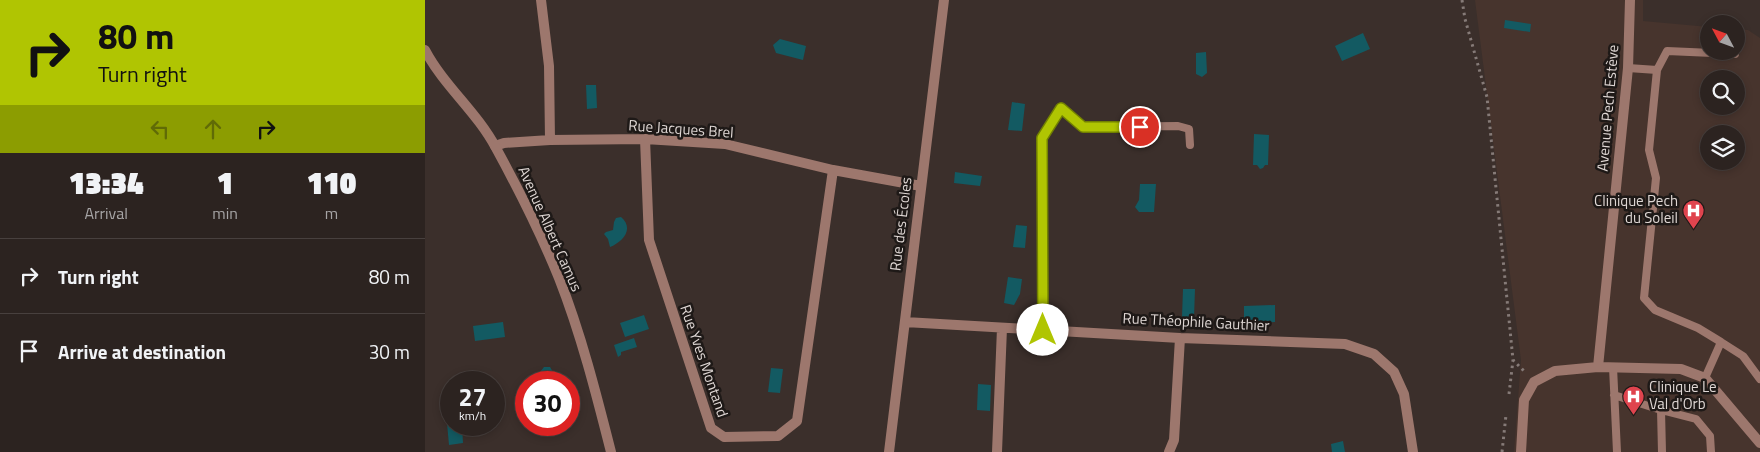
<!DOCTYPE html>
<html lang="en">
<head>
<meta charset="utf-8">
<style>
  :root { --surface:#2c2320; --page:#342b29; --text:#f1f3f6; --muted:#a6a4a5; --line:#48403e }
  body { margin:0; font-family:"Titillium Web",sans-serif; background:var(--page); color:var(--text); height:100vh; display:flex; flex-direction:column; font-size:19px; white-space:nowrap }
  * { box-sizing:border-box; margin:0 }
  p { font-size:16px; color:var(--muted) }
  .icon { flex:none; width:28px; height:28px; fill:none; stroke:currentColor; stroke-width:2; stroke-linecap:round; stroke-linejoin:round }
  .map { position:relative; flex:1; overflow:hidden }
  .side { display:flex; flex-direction:column; background:var(--surface); width:425px }
  .side>* { flex:none }
  .hud { background:#b0c502; color:#111; overflow:hidden }
  .needle { width:32px; rotate:311deg }
  .controls { position:absolute; left:1275px; top:15px; display:grid; gap:10px }
  .controls a { display:grid; place-items:center; width:45px; height:45px; border-radius:50%; background:var(--surface); box-shadow:0 2px 8px #0003,0 0 0 1px var(--line); font-size:25px }
  .speed { position:absolute; left:15px; top:371px; display:flex; gap:10px; font-size:25px; font-weight:700; text-align:center }
  .speed>* { display:grid; place-content:center; width:65px; height:65px; border-radius:50%; background:var(--surface); box-shadow:0 2px 8px #0003,0 0 0 1px var(--line); line-height:1 }
  .speed small { font-size:12px; font-weight:400 }
  .speed .limit { border:8px solid #d22; background:#fff; color:#111 }
  .pin { position:absolute; display:grid; place-items:center; width:42px; height:42px; color:#fff; margin:-21px; border:2px solid #fff; border-radius:50%; box-shadow:0 1px 5px #0007 }
  .me { position:absolute; width:55px; margin:-28px; rotate:0deg; stroke-linejoin:round; filter:drop-shadow(0 0 4px #0008) }
  .turn { display:flex; align-items:center; gap:18px; height:105px; padding:0 15px; font-size:22px }
  .turn .icon { width:65px; height:65px; stroke-width:2.5 }
  .turn b { display:block; font-size:35px; line-height:42px }
  .lanes { display:flex; align-items:center; height:48px; padding:0 15px; background:#0003; justify-content:center; gap:25px; direction:ltr }
  .lanes .off { opacity:.35 }
  .eta { display:flex; justify-content:space-evenly; align-items:center; height:85px; text-align:center }
  .eta b { font-size:30px; font-weight:800; line-height:35px }
  ul { padding:0; list-style:none }
  li { display:flex; align-items:center; gap:15px; height:75px; padding:0 15px; border-top:1px solid var(--line) }
  li div { flex:1 }
  li b { display:block; font-size:19px }
  li em { font-style:normal }
  main { display:flex; flex:1; min-height:0 }
  .map>svg:first-child { display:block }
  .built { fill:#47342d; fill-rule:evenodd }
  .water { fill:#135a62 }
  .lines { fill:none; stroke-linecap:round; stroke-linejoin:round }
  .path { stroke:#867b78; stroke-width:3; stroke-dasharray:2.5 4; stroke-linecap:butt }
  .service { stroke:#9d776d; stroke-width:8 }
  .minor { stroke:#9d776d; stroke-width:10 }
  .tertiary { stroke:#9d776d; stroke-width:10 }
  .route-casing { stroke:#728001; stroke-width:12 }
  .route { stroke:#b0c502; stroke-width:9 }
  .labels { text-anchor:middle; stroke-width:5; stroke-linejoin:round; paint-order:stroke }
  .street-label { font-size:15px; fill:#dfd7d4; stroke:#1e1917 }
  .poi-label { font-size:15px; fill:#dfd7d4; stroke:#1e1917; text-anchor:end }
</style>
</head>
<body>
<main>
<section class="side">
<div class="hud">
<div class="turn"><svg class="icon" aria-label="right" viewBox="0 0 24 24"><path d="M7 20v-9h11M14 6l5 5-5 5"/></svg><div><b>80 m</b>Turn right</div></div>
<div class="lanes"><svg class="icon off" aria-label="left" viewBox="0 0 24 24"><path d="M17 20v-9H6M10 6l-5 5 5 5"/></svg><svg class="icon off" aria-label="ahead" viewBox="0 0 24 24"><path d="M12 20V5M6 11l6-6 6 6"/></svg><svg class="icon" aria-label="right" viewBox="0 0 24 24"><path d="M7 20v-9h11M14 6l5 5-5 5"/></svg></div>
</div>
<div class="eta">
<div><b>13:34</b><p>Arrival</p></div>
<div><b>1</b><p>min</p></div>
<div><b>110</b><p>m</p></div>
</div>
<ul>
<li><svg class="icon" aria-label="right" viewBox="0 0 24 24"><path d="M7 20v-9h11M14 6l5 5-5 5"/></svg><div><b>Turn right</b></div><em>80 m</em></li>
<li><svg class="icon" aria-label="arrive" viewBox="0 0 24 24"><path d="M6 21V4h12l-3 4 3 4H6"/></svg><div><b>Arrive at destination</b></div><em>30 m</em></li>
</ul>
</section>
<div class="map">
<svg width="1335" height="452" viewBox="0 0 1335 452">
  <rect width="100%" height="100%" fill="#3b2f2b"/>
  <!-- built -->
  <path class="built" d="M1050,0H1218V21L1284,27V51H1311V29L1323,30L1335,38V452H1089L1096,360ZM1284,79H1311V106H1284ZM1284,134H1311V161H1284Z"/>
  <!-- water -->
  <path class="water" d="M1080,20L1106,24L1105,32L1079,28Z
    M938,33L945,49L917,61L910,46Z
    M355,39L381,46L378,60L351,53L348,45Z
    M781,52L782,73L777,77L771,74V53Z
    M161,85H171L172,108L162,109Z
    M587,102L600,104L597,131L583,130Z
    M829,134L844,135L843,165H840L838,168L835,169L832,165H828Z
    M530,172L557,176L555,186L529,183Z
    M715,184H731L729,212H714L710,207L714,200Z
    M196,217C210,229 197,242 185,247L183,239L179,234L181,232L188,230L189,222L191,218Z
    M591,225L602,226L600,248L588,247Z
    M583,277L597,279L595,294L589,305L579,303Z
    M758,289H770L769,318L757,317Z
    M850,305V322L819,323V306Z
    M219,315L224,329L200,337L195,323Z
    M78,322L80,337L50,341L48,326Z
    M209,338L212,347L196,352V355L193,357L189,345Z
    M119,367H125L128,372L126,382H113L112,376Z
    M346,368L358,369L355,393L343,392Z
    M553,384L566,385L565,411L552,410Z
    M21,412H26V425H37L38,443L24,445Z
    M918,441L920,452H907L906,444Z"/>
  <g class="lines">
    <!-- path -->
    <path class="path" d="M1037,0L1040,19L1062,97L1088,360L1100,372
      M1084,394L1088,360
      M1077,452L1081,415"/>
    <!-- service -->
    <path class="service" d="M1203,68L1232,70L1242,51L1310,54
      M1232,70L1224,150L1231,178L1219,298L1230,310L1273,328L1296,342L1280,378
      M636,108L658,127L753,126L764,129L765,145
      M1296,342L1318,356L1335,379
      M1188,367L1192,452
      M1189,395L1236,410L1271,419L1285,436L1286,452
      M1236,410L1237,452"/>
    <!-- minor -->
    <path class="minor" d="M116,0L124,66L125,140
      M220,139L224,240L286,428L299,437L353,436L372,421L408,170
      M70,146L79,143L125,140L220,139L300,144L408,170L496,186
      M480,322L755,338L920,344L949,354L969,372L979,394L988,452
      M618,330L617,138L636,108
      M1173,367L1203,68L1205,0
      M464,452L519,0
      M572,452L577,328
      M744,452L749,440L755,338
      M1096,452L1099,400L1109,382L1130,371L1173,367L1256,369L1280,378L1335,443"/>
    <!-- tertiary -->
    <path class="tertiary" d="M0,50C19,86 52,112 71,148C94,190 116,234 134,278C156,334 171,393 186,452"/>
  </g>
  <g class="lines">
    <defs>
      <path id="route" d="M618,330L617,138L636,108L658,127H715"/>
    </defs>
    <!-- route casing -->
    <use href="#route" class="route-casing"/>
    <!-- route -->
    <use href="#route" class="route"/>
  </g>
  <!-- icons -->
  <defs>
    <symbol id="hospital-pin" viewBox="-11 -11 22 30"><path d="M0 17L-7.5 6A9.5 9.5 0 1 1 7.5 6Z" fill="#e0444e" stroke="#1e1917"/><path d="M-5-5h3v3.5h4V-5h3V5h-3V1.5h-4V5h-3Z" fill="#fff"/></symbol>
  </defs>
  <g fill-rule="evenodd">
    <use href="#hospital-pin" x="1256" y="198" width="25" height="34"/>
    <use href="#hospital-pin" x="1196" y="384" width="25" height="34"/>
  </g>
  <g class="labels">
    <!-- street labels -->
    <g class="street-label">
      <text transform="translate(1183 108) rotate(-85)" y="5">Avenue Pech Estève</text>
      <text transform="translate(256 129) rotate(4)" y="5">Rue Jacques Brel</text>
      <text transform="translate(476 224) rotate(-83)" y="5">Rue des Écoles</text>
      <text transform="translate(125 229) rotate(66)" y="5">Avenue Albert Camus</text>
      <text transform="translate(771 322) rotate(3)" y="5">Rue Théophile Gauthier</text>
      <text transform="translate(279 361) rotate(71)" y="5">Rue Yves Montand</text>
    </g>
    <!-- poi labels -->
    <g class="poi-label">
      <text x="1253" y="206">Clinique Pech<tspan x="1253" dy="17">du Soleil</tspan></text>
      <text x="1224" y="392" text-anchor="start">Clinique Le<tspan x="1224" dy="17">Val d'Orb</tspan></text>
    </g>
  </g>
</svg>
<div class="controls">
<a><svg class="needle" viewBox="-14 -14 28 28"><path d="M0-13l5 13h-10z" fill="#e53935"/><path d="M0 13l5-13h-10z" fill="#a6a4a5"/></svg></a>
<a><svg class="icon" aria-label="search" viewBox="0 0 24 24"><circle cx="10" cy="10" r="6"/><path d="M15 15l6 6"/></svg></a>
<a><svg class="icon" aria-label="layers" viewBox="0 0 24 24"><path d="M12 4l9 5-9 5-9-5zM3 14l9 5 9-5"/></svg></a>
</div>
<div class="speed"><div>27<small>km/h</small></div><div class="limit">30</div></div>
<div class="pin" style="left:715px;top:127px;background:#d93025"><svg class="icon" aria-label="arrive" viewBox="0 0 24 24"><path d="M6 21V4h12l-3 4 3 4H6"/></svg></div>
<svg class="me" style="left:618px;top:330px" viewBox="-20 -20 40 40"><circle r="19" fill="#fff"/><path d="M0-13L10 11 0 6-10 11z" fill="#b0c502"/></svg>
</div>
</main>
</body>
</html>
